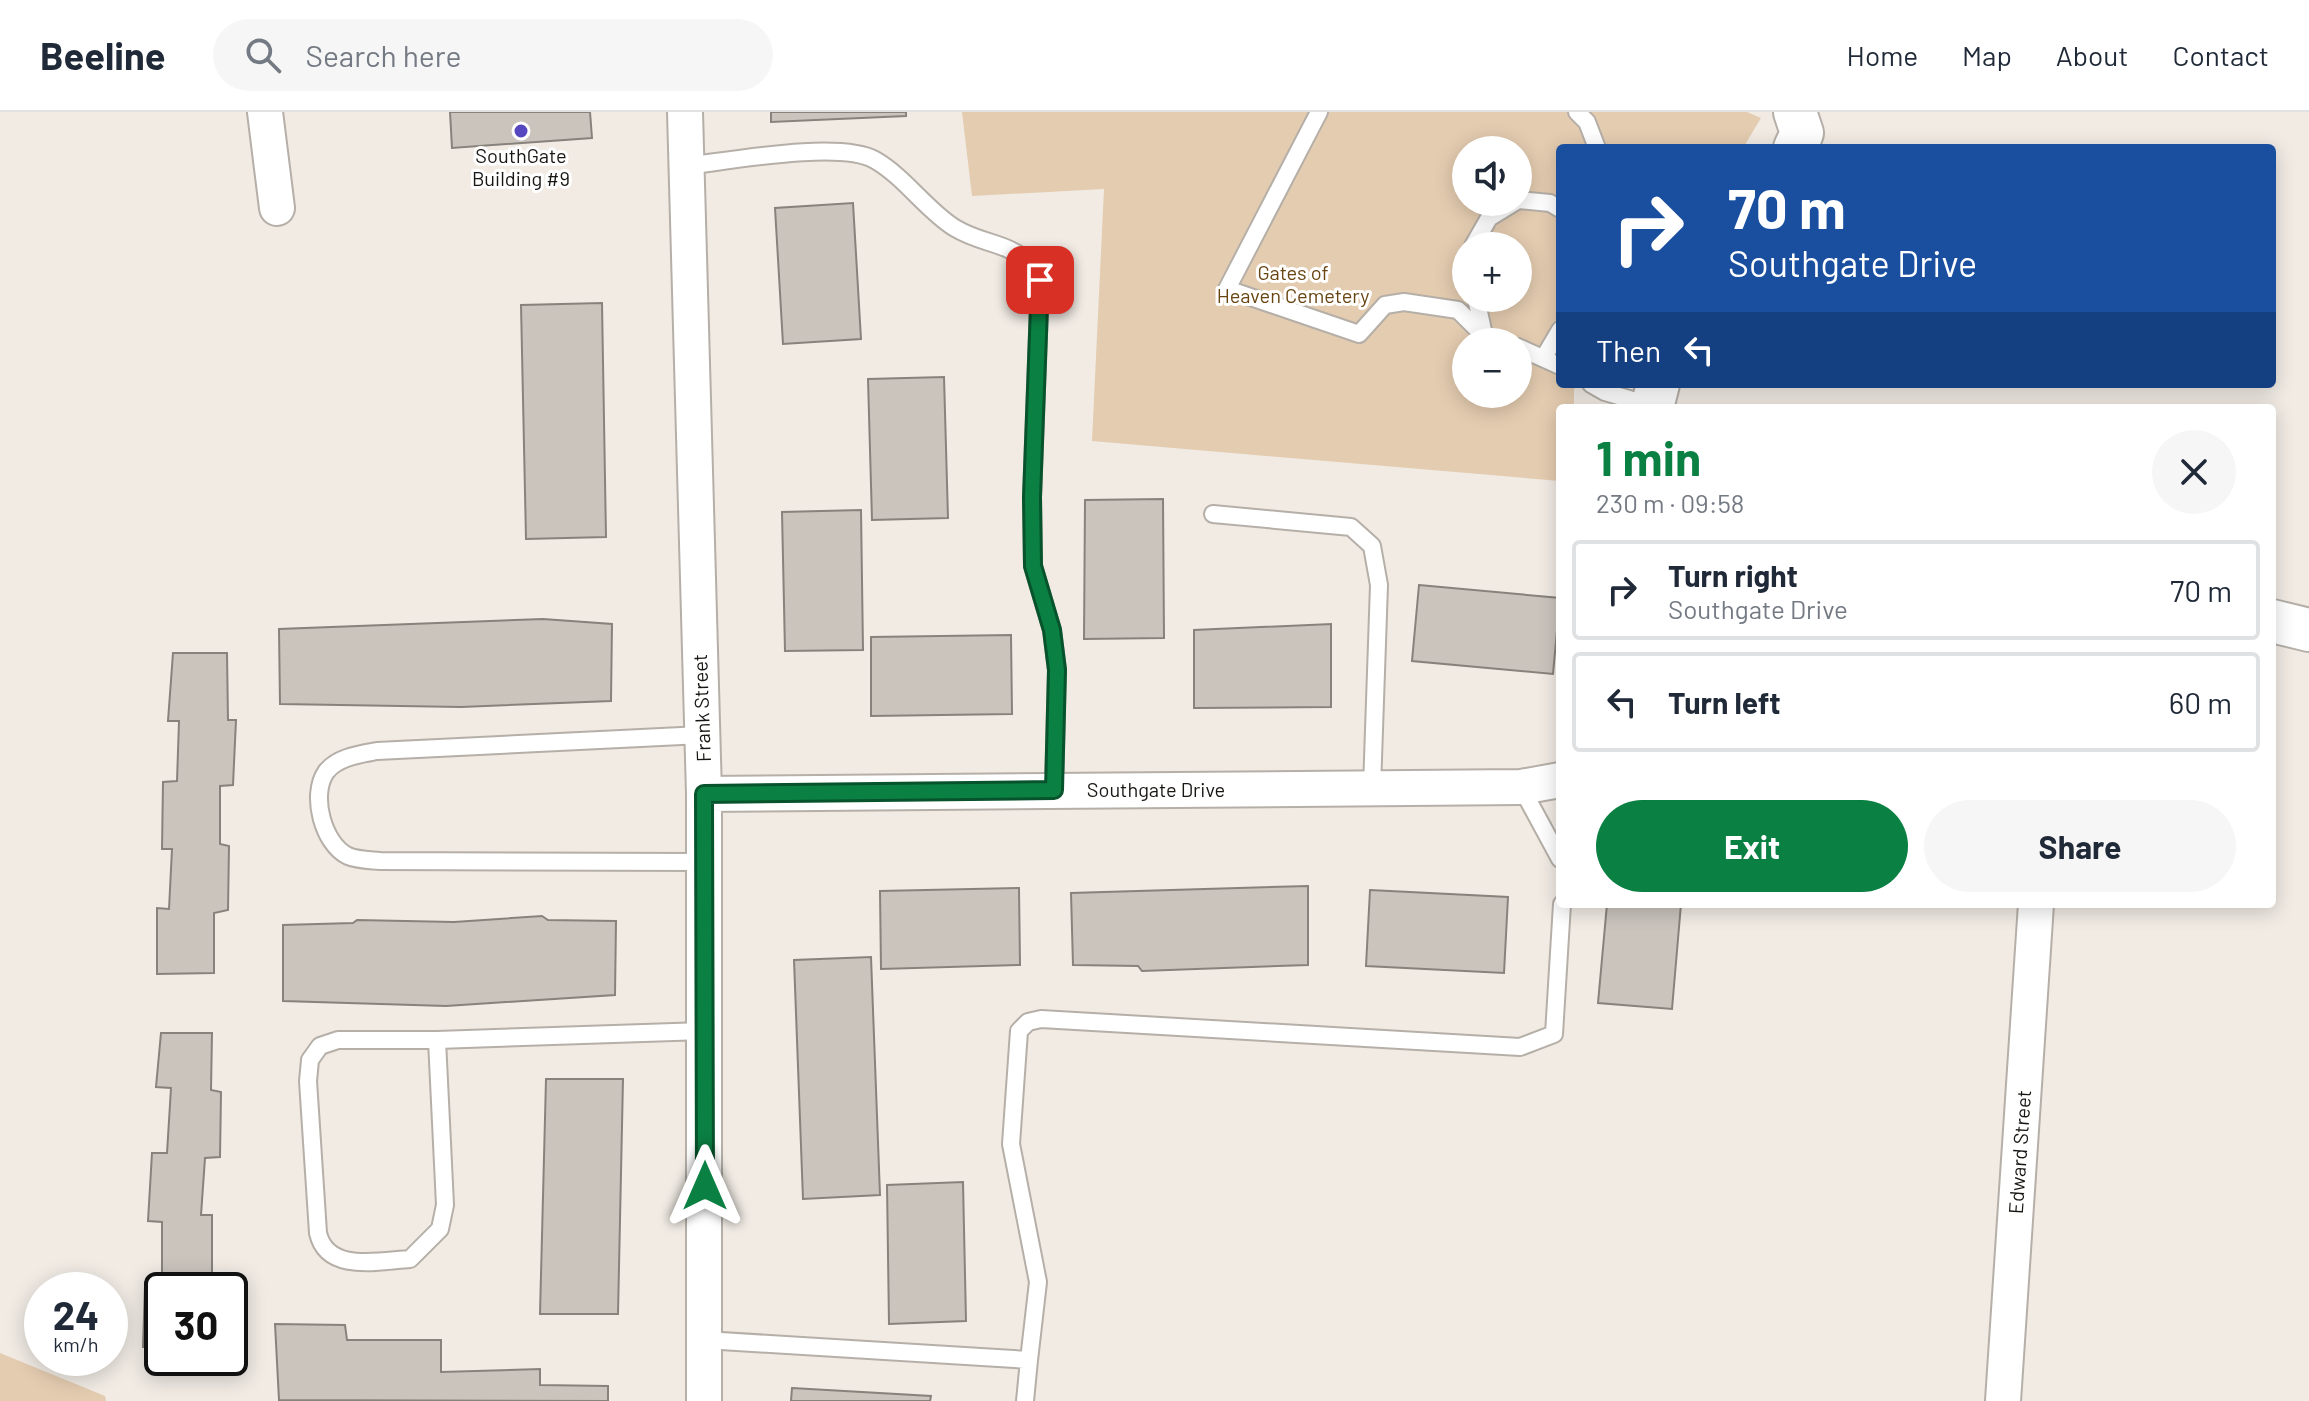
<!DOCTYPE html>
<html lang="en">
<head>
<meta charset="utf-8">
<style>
  :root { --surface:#fff; --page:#f6f6f7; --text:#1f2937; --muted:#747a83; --line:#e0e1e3; --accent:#0b8043 }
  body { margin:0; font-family:Barlow,sans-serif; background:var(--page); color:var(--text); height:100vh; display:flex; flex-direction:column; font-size:30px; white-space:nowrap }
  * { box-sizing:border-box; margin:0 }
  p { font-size:26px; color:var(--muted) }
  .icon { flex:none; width:44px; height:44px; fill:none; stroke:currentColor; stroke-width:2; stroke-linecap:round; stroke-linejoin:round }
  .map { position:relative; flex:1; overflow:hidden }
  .side { position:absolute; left:1556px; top:292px; width:720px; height:504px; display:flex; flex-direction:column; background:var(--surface); border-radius:8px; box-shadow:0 4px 20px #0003 }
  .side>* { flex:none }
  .top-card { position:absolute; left:1556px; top:32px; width:720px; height:244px; border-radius:8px; box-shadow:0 4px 20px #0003; background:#1a4fa0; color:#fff; overflow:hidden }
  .fabs { position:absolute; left:1452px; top:24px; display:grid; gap:16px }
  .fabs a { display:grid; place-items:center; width:80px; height:80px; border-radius:50%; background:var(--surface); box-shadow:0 4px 20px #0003; font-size:40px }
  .speed { position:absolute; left:24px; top:1160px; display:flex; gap:16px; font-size:40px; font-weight:700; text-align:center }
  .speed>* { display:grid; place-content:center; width:104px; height:104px; border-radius:50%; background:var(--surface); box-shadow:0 4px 20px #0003; line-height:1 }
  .speed small { font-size:20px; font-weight:400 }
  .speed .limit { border:4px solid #111; border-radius:12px; background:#fff; color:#111 }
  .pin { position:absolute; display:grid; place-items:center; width:68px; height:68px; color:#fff; margin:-34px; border-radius:16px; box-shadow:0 4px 12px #0006 }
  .me { position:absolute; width:88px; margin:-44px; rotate:0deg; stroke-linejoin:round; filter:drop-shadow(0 0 6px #0008) }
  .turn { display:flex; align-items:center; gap:28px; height:168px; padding:0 40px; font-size:36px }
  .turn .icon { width:104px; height:104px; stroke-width:2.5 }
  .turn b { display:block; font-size:56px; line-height:68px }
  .then { display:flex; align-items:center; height:76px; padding:0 40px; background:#0003; gap:16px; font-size:30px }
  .round { display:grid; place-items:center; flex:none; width:84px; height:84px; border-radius:42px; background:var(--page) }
  .summary { display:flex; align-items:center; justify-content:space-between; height:136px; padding:0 40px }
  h1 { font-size:48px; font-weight:700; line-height:60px; color:var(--accent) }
  .primary-button { display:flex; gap:16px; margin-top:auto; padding:16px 40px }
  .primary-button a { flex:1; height:92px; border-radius:48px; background:var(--accent); color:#fff; font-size:32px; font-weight:700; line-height:92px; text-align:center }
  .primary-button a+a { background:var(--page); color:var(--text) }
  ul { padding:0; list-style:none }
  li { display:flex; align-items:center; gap:24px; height:100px; margin:0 16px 12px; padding:0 24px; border:4px solid var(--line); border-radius:8px }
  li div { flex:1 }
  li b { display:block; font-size:30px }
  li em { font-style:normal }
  header { display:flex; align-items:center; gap:48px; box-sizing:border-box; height:112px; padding:0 40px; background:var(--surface); border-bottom:2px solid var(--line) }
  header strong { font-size:38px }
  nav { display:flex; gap:44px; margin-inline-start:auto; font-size:28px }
  .search { width:560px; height:72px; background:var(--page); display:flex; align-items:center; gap:20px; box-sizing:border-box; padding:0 28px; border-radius:44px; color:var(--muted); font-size:30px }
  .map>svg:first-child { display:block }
  .green { fill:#e4ccb0; fill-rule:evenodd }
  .building { fill:#cac4bd; stroke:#88827c; stroke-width:2 }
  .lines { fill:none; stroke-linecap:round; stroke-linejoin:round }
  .service-casing { stroke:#b5afa8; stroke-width:20 }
  .minor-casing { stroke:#b5afa8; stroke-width:38 }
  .tertiary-casing { stroke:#b5afa8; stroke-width:46 }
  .service { stroke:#fff; stroke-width:16 }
  .minor { stroke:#fff; stroke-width:34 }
  .tertiary { stroke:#fff; stroke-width:42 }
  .route-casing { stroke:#07532c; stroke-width:20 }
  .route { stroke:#0b8043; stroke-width:14 }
  .poi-dot { fill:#5447bf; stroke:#fff; stroke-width:3 }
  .labels { text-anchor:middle; stroke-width:6; stroke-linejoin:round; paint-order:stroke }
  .poi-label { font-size:20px; fill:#191714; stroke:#fff }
  .park-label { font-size:20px; fill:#684511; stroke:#fff }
  .street-label { font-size:20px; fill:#191714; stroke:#fff }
</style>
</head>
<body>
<header>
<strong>Beeline</strong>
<div class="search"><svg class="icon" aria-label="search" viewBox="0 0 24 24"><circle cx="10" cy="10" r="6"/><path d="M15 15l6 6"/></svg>Search here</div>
<nav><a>Home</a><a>Map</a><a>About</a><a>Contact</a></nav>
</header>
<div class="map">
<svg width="2309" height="1289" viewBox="0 0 2309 1289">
  <rect width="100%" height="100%" fill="#f1ebe4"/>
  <!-- green -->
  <path class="green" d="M962,0H1747L1761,6L1743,36H1560V272H1580L1574,277V296H1560V369L1092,329L1104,77L972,84ZM1466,38H1518V90H1466ZM1466,134H1518V186H1466ZM1466,230H1518V282H1466Z
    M0,1241L105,1284L106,1289H0Z"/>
  <!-- building -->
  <path class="building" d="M450,0H590L592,26L452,36Z
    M771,0H906V4L771,10Z
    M853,91L861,227L783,232L775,96Z
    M602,191L606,425L526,427L521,193Z
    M944,265L948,406L872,408L868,267Z
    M1163,387L1164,526L1084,527L1085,388Z
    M861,398L863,538L785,539L782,400Z
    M1419,473L1560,486L1553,562L1412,549Z
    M543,507L612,512L611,589L461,595L280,592L279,517Z
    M1331,512V595L1194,596V518Z
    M1011,523L1012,602L871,604V525Z
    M173,541H227L228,608H236L233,673L220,674V732L229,734L228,798L214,801V861L157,862V796L169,797L172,737H162L163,670L177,669L179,609H168Z
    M1308,774V853L1142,859L1138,854L1073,853L1071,781Z
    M1019,776L1020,853L881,857L880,779Z
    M1370,778L1508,785L1504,861L1366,854Z
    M1681,792L1672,897L1598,891L1607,792Z
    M542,804L548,808L616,809L615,883L446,894L283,889V813L353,811L357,808L454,810Z
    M871,845L880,1083L803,1087L794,848Z
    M161,921H212L211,978L221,980L220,1045L205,1046L201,1103H212V1174L162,1178V1234L143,1235L145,1174L162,1173V1110L148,1109L152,1041H167L171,976L156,975Z
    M546,967H623L618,1202H540Z
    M963,1070L966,1209L889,1212L887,1073Z
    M275,1212L345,1213L347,1228H441V1260L540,1257V1273L608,1274V1289L279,1288Z
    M792,1276L931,1284L930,1289H791Z"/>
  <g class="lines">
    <defs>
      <path id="service" d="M1319,0L1227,177L1359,222L1385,193L1404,190L1458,198L1484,224L1502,230
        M1577,0L1587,10L1597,36
        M686,54C729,49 840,28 875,48C906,66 926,98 955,116C990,137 1018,127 1040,168L1032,385L1033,454L1052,518L1057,558L1054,678
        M1518,88L1550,91L1560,97
        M1473,134L1489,106L1515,90
        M1476,186L1484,223
        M1518,235L1560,254
        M1544,245L1560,218
        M1591,272L1605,280L1653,294
        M1213,402L1351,415L1372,434L1379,473L1372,676
        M702,623L377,639C361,642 337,645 326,660C310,683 323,732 348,744C357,748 370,748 380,749L704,750
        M1521,675L1560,747
        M437,928L445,1093L440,1117L410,1147C378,1149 327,1161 318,1121L308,969L310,948L320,934L338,928H437L704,919
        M705,1228L1029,1248L1038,1170L1011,1032L1019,919L1028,910L1041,907L1520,935L1554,922L1562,792
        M1025,1289L1029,1248"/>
      <path id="minor" d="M265,0L277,96
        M685,0L704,682V1289
        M704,682L1521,675L1560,668
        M2003,1289L2036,792"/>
      <path id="tertiary" d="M1795,36L1802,21L1795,0
        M1652,296L1658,272
        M2272,509L2309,518"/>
    </defs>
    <!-- service casing -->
    <use href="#service" class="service-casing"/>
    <!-- minor casing -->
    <use href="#minor" class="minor-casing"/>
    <!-- tertiary casing -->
    <use href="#tertiary" class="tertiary-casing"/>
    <!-- service -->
    <use href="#service" class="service"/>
    <!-- minor -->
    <use href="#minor" class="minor"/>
    <!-- tertiary -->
    <use href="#tertiary" class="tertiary"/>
  </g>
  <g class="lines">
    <defs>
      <path id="route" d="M705,1074L704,682L1054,678L1057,558L1052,518L1033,454L1032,385L1040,168"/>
    </defs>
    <!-- route casing -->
    <use href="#route" class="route-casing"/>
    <!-- route -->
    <use href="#route" class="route"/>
  </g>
  <!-- markers -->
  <circle class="poi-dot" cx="521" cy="19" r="8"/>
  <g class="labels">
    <!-- poi labels -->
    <g class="poi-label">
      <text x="521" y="51">SouthGate<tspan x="521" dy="23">Building #9</tspan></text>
    </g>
    <!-- park labels -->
    <g class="park-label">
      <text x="1293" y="168">Gates of<tspan x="1293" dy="23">Heaven Cemetery</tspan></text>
    </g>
    <!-- street labels -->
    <g class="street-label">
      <text transform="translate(702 596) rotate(-92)" y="7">Frank Street</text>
      <text x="1156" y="685">Southgate Drive</text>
      <text transform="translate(2020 1040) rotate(-86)" y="7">Edward Street</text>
    </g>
  </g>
</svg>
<div class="fabs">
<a><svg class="icon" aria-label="sound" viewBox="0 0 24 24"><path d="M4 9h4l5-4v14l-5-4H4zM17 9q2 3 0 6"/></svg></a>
<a>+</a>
<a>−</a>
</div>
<div class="speed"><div>24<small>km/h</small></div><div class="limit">30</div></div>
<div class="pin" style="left:1040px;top:168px;background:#d93025"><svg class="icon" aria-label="arrive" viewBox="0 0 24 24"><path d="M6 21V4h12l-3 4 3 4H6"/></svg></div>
<svg class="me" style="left:705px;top:1074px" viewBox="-20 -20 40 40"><path d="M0-17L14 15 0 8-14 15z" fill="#0b8043" stroke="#fff" stroke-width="4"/></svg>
<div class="top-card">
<div class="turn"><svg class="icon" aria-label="right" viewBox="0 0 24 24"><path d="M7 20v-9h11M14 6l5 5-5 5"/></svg><div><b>70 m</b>Southgate Drive</div></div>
<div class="then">Then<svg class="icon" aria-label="left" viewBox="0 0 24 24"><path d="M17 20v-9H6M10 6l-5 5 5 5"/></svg></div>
</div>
<section class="side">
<div class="summary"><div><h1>1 min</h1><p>230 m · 09:58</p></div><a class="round"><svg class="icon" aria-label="close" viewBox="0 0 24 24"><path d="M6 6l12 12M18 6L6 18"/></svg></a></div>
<ul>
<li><svg class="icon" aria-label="right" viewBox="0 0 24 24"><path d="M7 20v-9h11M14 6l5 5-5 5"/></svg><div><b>Turn right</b><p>Southgate Drive</p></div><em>70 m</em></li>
<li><svg class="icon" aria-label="left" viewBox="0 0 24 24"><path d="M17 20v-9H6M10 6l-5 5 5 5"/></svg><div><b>Turn left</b></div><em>60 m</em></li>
</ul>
<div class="primary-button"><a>Exit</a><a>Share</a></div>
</section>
</div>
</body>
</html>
